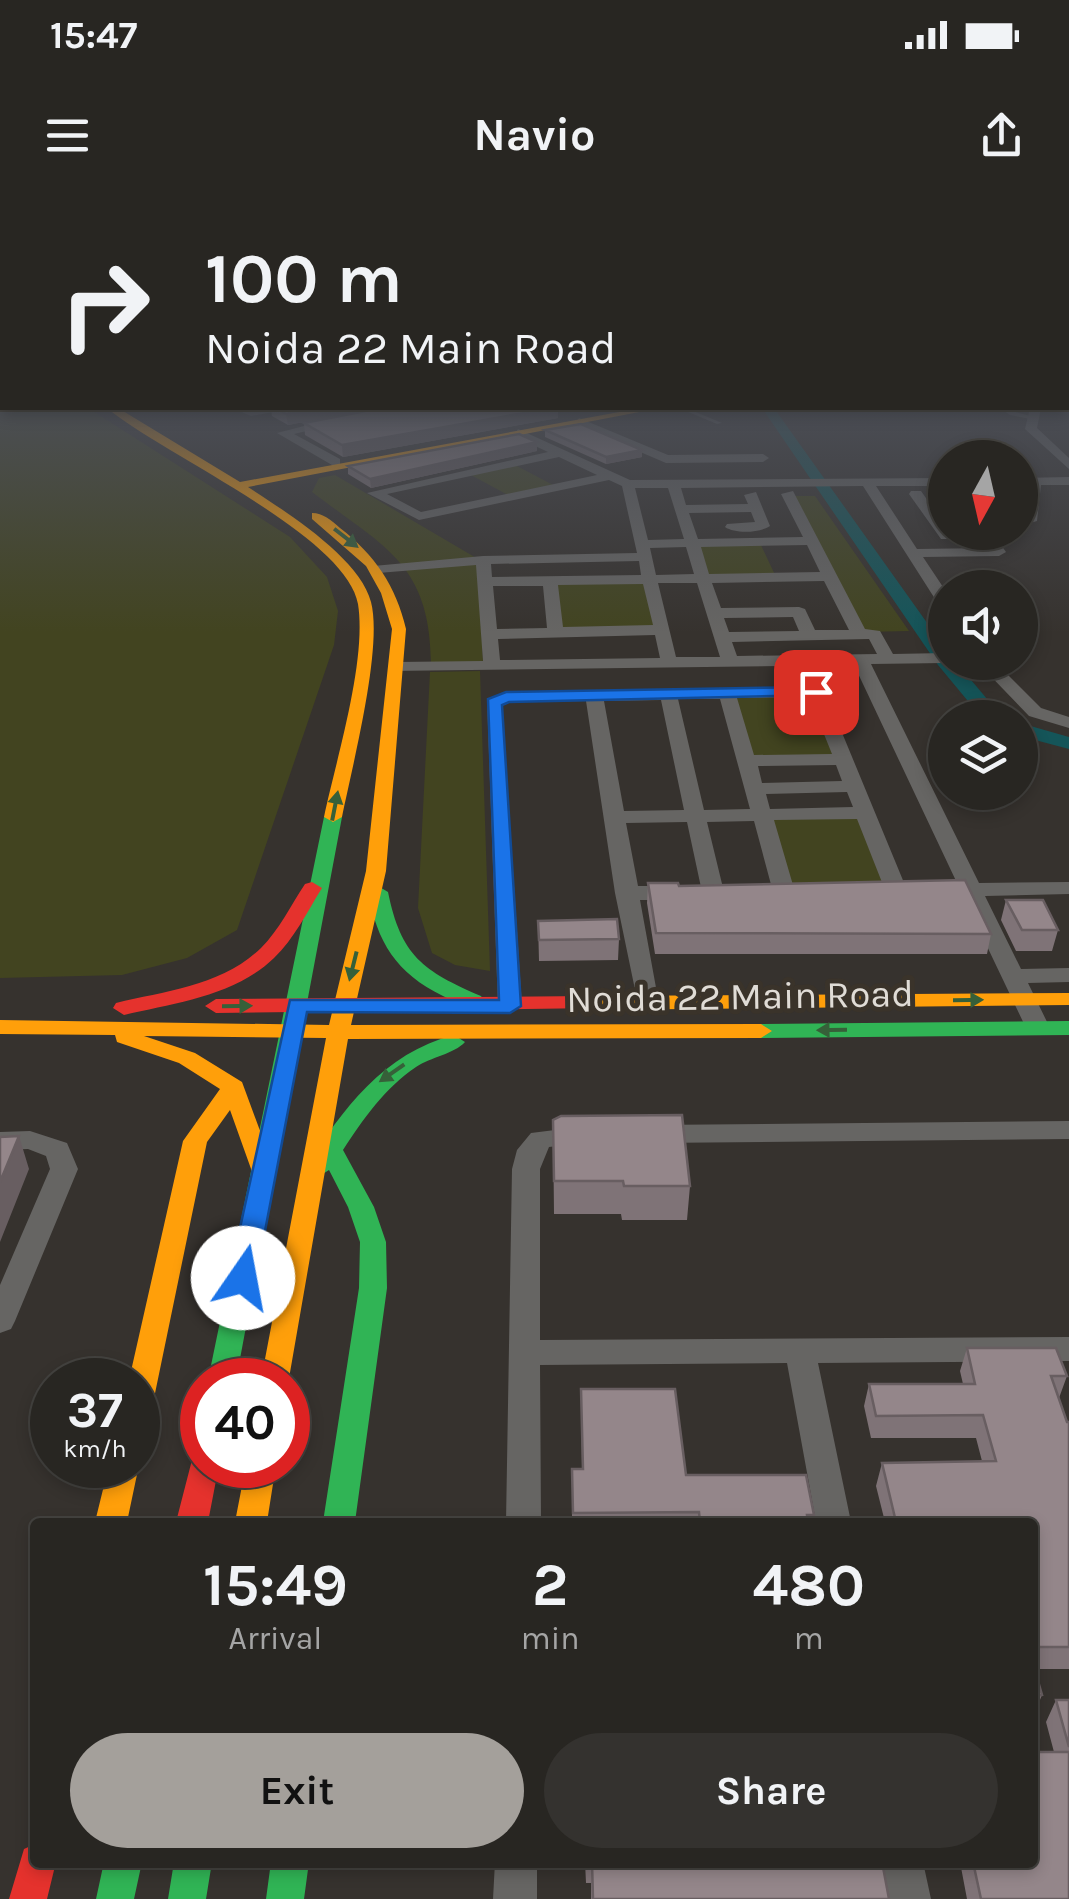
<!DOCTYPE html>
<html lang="en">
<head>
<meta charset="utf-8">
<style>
  :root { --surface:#282622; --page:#34322f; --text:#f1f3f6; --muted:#a5a5a5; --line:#444340; --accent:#a4a09b }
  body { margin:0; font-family:Karla,sans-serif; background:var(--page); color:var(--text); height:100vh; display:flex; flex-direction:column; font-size:38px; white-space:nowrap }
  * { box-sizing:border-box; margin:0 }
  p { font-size:32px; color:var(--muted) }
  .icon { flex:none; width:55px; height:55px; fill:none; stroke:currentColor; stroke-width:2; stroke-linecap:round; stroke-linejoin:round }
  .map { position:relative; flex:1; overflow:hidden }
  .side { position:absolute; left:30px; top:1318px; width:1008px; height:350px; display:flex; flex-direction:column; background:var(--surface); border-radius:10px; box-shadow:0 5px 15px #0003,0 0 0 2px var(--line) }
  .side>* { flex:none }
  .banner { position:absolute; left:0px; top:0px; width:1070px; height:210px; box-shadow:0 5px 15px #0003,0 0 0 2px var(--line); background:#282622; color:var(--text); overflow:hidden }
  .needle { width:65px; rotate:188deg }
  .fabs { position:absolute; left:928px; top:240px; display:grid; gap:20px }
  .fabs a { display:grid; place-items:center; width:110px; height:110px; border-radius:50%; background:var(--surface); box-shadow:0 5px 15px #0003,0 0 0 2px var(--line); font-size:50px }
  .speed { position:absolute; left:30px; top:1158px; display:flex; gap:20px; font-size:50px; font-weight:700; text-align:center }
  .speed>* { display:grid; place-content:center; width:130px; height:130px; border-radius:50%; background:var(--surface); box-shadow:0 5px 15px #0003,0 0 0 2px var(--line); line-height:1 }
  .speed small { font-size:25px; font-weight:400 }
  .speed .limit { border:15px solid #d22; background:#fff; color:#111 }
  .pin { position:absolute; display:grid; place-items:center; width:85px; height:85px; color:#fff; margin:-42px; border-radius:20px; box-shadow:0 5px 15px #0006 }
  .me { position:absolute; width:110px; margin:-55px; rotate:12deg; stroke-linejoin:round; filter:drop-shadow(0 0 8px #0008) }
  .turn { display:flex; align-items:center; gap:35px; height:210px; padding:0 40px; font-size:45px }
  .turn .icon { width:130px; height:130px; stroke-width:2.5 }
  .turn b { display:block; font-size:70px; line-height:85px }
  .eta { display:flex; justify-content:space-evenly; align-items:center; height:170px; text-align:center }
  .eta b { font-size:60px; font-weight:700; line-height:70px }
  .cta { display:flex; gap:20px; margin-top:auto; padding:20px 40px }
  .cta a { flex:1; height:115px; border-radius:60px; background:var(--accent); color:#111; font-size:40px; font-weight:700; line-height:115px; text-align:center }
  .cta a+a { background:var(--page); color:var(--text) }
  .status { display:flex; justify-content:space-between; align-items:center; height:70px; padding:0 50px; background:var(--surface); direction:ltr }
  .status svg { height:28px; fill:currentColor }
  header { display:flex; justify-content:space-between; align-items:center; height:130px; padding:0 40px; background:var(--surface); font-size:45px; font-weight:700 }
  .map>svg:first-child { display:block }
  .green { fill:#424420 }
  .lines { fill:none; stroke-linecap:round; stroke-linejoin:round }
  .canal { fill:#155559; fill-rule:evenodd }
  .lane { fill:#666563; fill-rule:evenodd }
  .street { fill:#666563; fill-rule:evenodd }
  .fast { fill:#30b455; fill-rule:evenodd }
  .slow { fill:#ff9f0a; fill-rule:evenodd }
  .jam { fill:#e5322d; fill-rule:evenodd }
  .wall { fill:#7f7377 }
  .shaded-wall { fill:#685e61 }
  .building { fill:#94868a; stroke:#685e61; stroke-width:2.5 }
  .oneway { fill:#366039 }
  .route { fill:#1a73e8; stroke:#114b97; stroke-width:2.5 }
  .labels { text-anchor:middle; stroke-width:10; stroke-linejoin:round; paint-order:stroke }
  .street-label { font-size:38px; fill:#e0dcd6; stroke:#3a332a }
</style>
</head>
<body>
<div class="status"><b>15:47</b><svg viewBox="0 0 49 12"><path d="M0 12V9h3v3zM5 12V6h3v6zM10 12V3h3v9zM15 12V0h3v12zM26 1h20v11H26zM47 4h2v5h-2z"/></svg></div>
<header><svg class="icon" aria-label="menu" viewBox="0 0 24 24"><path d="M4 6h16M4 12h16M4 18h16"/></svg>Navio<svg class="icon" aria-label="share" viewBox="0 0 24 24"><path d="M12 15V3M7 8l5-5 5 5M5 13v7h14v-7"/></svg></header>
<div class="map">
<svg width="1069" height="1699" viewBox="0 0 1069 1699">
  <rect width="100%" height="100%" fill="#36322e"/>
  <!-- green -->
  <path class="green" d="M0,195L2,208H88L290,337L327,377L338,411L334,445L237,730L187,758L122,775L0,778Z
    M515,265L555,286L508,295L469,274Z
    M335,275L478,359L483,463H431C430,363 384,347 312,292L319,278Z
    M793,296H815L909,431L863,432Z
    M760,343L776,377L707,378L695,344Z
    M645,382L657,429L561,431L555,384Z
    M480,471L490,771L455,765L432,753L418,708L430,472Z
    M812,496L837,556L753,558L733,497Z
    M860,618L888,685L789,687L768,619Z"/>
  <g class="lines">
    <!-- canal -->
    <path class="canal" d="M762,208H774L945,448V462H956L1003,518H982L938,465Z
      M1020,523L1069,537V549L1020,536Z"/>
    <!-- lane -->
    <path class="lane" d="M679,208H686L722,223L717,224Z
      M1000,208L1034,217L1031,219L1010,215Z"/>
    <!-- street -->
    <path class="street" d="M232,208H296L251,216Z
      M1030,208H1041L1037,228L1069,258V269L1025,229Z
      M335,218L339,223L294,234L340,259V265H332L277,233Z
      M579,218L668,255L763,254L769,258L763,262L666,263L575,224Z
      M518,229L630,280L945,278V286H876L917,349L989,348L978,332H992L1006,352L999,356L923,357L945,390V407L937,402L863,286L681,288L686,305L748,304L744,295L756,292L770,326C760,333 735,334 725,327L727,324L755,322L751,312L689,313L698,339L803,337L781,294L793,291L865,429L880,431L893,454L945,453V463L871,464L979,683L1069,682V694L985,696L1021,769L1069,768V782L1028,783L1050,828L1047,833H1029L1026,828L963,696H936L925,690L936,684L957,683L854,465L390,471V463L396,462L483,461L476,365L378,373L371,369L373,366L483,356L637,353L622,286L609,280L419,320L367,293L548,252L514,236ZM559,257L597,275L421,312L387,294ZM635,288H668L684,339L648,340ZM807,345L820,372L709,374L701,347ZM686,347L694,374L656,375L650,348ZM639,361L641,375L492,377L491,364ZM824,381L849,430H815L805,409L799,407L721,408L712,383ZM658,383H697L720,457H676ZM643,384L653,425L563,427L558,385ZM493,386H543L547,428L497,429ZM793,417L799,431L729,432L724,418ZM655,435L660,458L500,460L498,439ZM869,439L877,454L737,456L732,442Z
      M1069,277V285H1041L1037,321L1020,326L1028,286H1020V278Z
      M911,291H921L945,325V332L953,336L951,339H941L909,294Z
      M977,462H995L1041,508L1069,517V528L1029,516Z
      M810,472L819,477L907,690L904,695H888L885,690L857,619L774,620L795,692L784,698L773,692L754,621L707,622L724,692L713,698L702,692L687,622L626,623L638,686H681L692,693L681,700H640L659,804L647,811L639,809L615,693L586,501L510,502L502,506L522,806L510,813L501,811L498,806L487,499L507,492L805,487L801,477ZM809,497L832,554L754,555L737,498ZM678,499H720L750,609L704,610ZM661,500L684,610L624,611L604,501ZM836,565L842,581L762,583L758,566ZM847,592L853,607L770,609L766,594Z
      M1069,921V939L652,943L643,940L639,934L643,928L652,925Z
      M587,926L596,929L600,935L596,941L549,947L540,969V1140L1069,1137V1161L818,1163L851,1322H816L787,1163L540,1165L541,1322H506L512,969L517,950L531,933Z
      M30,931L67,943L78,969L15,1121L11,1129L0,1133V1085L50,969L46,956L28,949L0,950V932Z
      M495,1662H537V1699H493Z
      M881,1662H923L931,1699H887Z"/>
    <!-- fast -->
    <path class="fast" d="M333,612L342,617L236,1180H208L324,617Z
      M378,686L388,692C401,756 423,771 481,796L484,801L481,806C467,809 456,802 443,796C396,773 377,742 368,692Z
      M1069,821V835L761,838L750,831L761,824Z
      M454,835L465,842C454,854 431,857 416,867C385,888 363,919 343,950L374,1007L386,1042L387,1088L355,1322H323L359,1088L360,1042L348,1007L329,970L318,977L309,974L306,968C342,909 384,853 454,835Z
      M104,1662H142L134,1699H96Z
      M174,1662H212L206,1699H168Z
      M271,1662H309L304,1699H266Z"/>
    <!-- slow -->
    <path class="slow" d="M107,208H118L240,282L641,208H660L248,287C285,311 360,358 371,402C383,448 352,567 342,617L333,622L324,617C336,560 367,461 358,404C346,335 160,253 107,208Z
      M312,313C323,313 331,320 340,328C375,355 396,386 406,429L386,671L351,825L761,824L772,831L761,838L348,839L288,1184V1180H261L326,838L144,836L195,853L242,882L276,974L273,980H255L230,910L207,942L153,1203L148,1211L138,1215V1180H129L183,941L220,889L179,863L117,842L115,835L0,834V820L329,825L366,671L392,429L381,393L366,366L312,319Z
      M1069,793V805L588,810L577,803L588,796Z
      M138,1261L139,1265L127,1322H95L109,1265H138Z
      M246,1265H276L267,1322H235Z"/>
    <!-- jam -->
    <path class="jam" d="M312,682L322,688C307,712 294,739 274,758C235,796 175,803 124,815L113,808L116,803C166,791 222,786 261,748C279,730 291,705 305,684Z
      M588,796L599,803L596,808L216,813L205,806L216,799Z
      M202,1253V1265H219L208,1322H176L193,1256Z
      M35,1644V1662H56L47,1699H9L24,1649Z"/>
  </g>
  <!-- wall -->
  <path class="wall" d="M271,208H377L288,225L272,216Z
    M381,208H558V218L343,257L305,235L304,223Z
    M545,230L642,250V257L606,264L545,237Z
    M537,251L371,288L348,274V266Z
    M648,683L679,686L991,734L987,754H655L647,703Z
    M1006,700L1058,730L1052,751H1016L1001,720Z
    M538,721L619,739L618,760L539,761Z
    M553,920L690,986L687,1020H622L621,1014H554Z
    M967,1148L1067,1176L1059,1198L1067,1222H1069V1469H1035L1042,1495L1033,1517L1032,1322H885L876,1286L882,1263L982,1261L976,1238H871L864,1206L869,1184H963L960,1171Z
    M581,1189L686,1275L814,1315L812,1322H572V1269H582Z
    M1056,1500H1069V1699H967L960,1662H1032L1054,1552L1046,1522Z
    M585,1662H871L872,1667L889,1699H591V1683H586Z"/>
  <!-- shaded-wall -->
  <path class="shaded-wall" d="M319,208H377L288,225L286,214Z
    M552,208H558V218L343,257L342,245Z
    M537,242V251L371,288L370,279Z
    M642,250V257L606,264V257Z
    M19,936L29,969L0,1042V982Z"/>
  <!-- building -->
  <path class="building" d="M276,208H319L286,214Z
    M381,208H552L342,245L304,223Z
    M581,224L642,250L606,257L545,230Z
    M519,234L537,242L370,279L348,266Z
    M965,680L991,734L656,733L648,683H678L679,686Z
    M1006,700H1043L1058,730H1022Z
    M617,719L619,739L539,740L538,721Z
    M682,915L690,986H624L623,981H554L553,920L561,916Z
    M19,936L0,982V937Z
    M967,1148H1056L1067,1176H1051L1067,1222H1069V1447H1032V1322H896L882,1263L996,1261L983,1215L876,1216L869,1184H975Z
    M581,1189H675L686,1275H806L814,1315H807L808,1322H700L699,1312L573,1313L572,1269H583Z
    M1032,1460L1042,1495L1032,1496Z
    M1056,1500H1069V1547Z
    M1032,1552H1069V1699H981L973,1662H1032Z
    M592,1662H871L872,1667H883L889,1699H593Z"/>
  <!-- one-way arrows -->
  <defs><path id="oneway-solid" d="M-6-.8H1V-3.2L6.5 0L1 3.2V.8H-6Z" transform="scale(2.5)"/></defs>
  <g class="oneway">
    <use href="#oneway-solid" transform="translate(346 338) rotate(38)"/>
    <use href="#oneway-solid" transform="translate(335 606) rotate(-79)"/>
    <use href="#oneway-solid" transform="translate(353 766) rotate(104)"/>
    <use href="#oneway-solid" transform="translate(968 800) rotate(-1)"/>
    <use href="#oneway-solid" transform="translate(237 806) rotate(-1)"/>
    <use href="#oneway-solid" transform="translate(832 830) rotate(179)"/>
    <use href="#oneway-solid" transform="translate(392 873) rotate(145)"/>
  </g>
  <!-- sky -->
  <linearGradient id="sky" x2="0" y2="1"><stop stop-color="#1e1c19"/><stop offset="0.45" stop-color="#4c4f57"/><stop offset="1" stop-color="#4c4f57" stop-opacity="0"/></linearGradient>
  <rect width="1069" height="433" fill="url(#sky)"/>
  <!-- route -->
  <path class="route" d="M816,487L821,488V495L509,502L502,505L521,806L510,813L307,812L256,1078L252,1085H233L229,1078L290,800H499L488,499L506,492Z"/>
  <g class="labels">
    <!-- street labels -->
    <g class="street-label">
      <text transform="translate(740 796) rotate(-1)" y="13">Noida 22 Main Road</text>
    </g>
  </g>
</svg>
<div class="fabs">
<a><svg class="needle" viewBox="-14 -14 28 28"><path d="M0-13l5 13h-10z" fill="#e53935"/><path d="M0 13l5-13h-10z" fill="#a5a5a5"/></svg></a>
<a><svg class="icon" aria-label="sound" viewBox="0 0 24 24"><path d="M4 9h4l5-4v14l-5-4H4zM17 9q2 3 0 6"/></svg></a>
<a><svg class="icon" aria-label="layers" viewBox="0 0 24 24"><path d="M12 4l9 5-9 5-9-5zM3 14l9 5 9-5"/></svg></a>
</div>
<div class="speed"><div>37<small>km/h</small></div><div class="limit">40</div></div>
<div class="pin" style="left:816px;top:492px;background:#d93025"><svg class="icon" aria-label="arrive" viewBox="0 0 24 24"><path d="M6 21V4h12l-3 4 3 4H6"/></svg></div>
<svg class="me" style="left:243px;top:1078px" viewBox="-20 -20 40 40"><circle r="19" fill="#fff"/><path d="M0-13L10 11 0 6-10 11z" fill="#1a73e8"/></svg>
<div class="banner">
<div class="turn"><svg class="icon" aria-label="right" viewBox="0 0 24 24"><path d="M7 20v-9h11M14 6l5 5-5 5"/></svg><div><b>100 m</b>Noida 22 Main Road</div></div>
</div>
<section class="side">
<div class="eta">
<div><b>15:49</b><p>Arrival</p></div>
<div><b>2</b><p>min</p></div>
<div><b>480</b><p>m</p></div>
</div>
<div class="cta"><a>Exit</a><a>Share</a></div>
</section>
</div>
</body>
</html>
